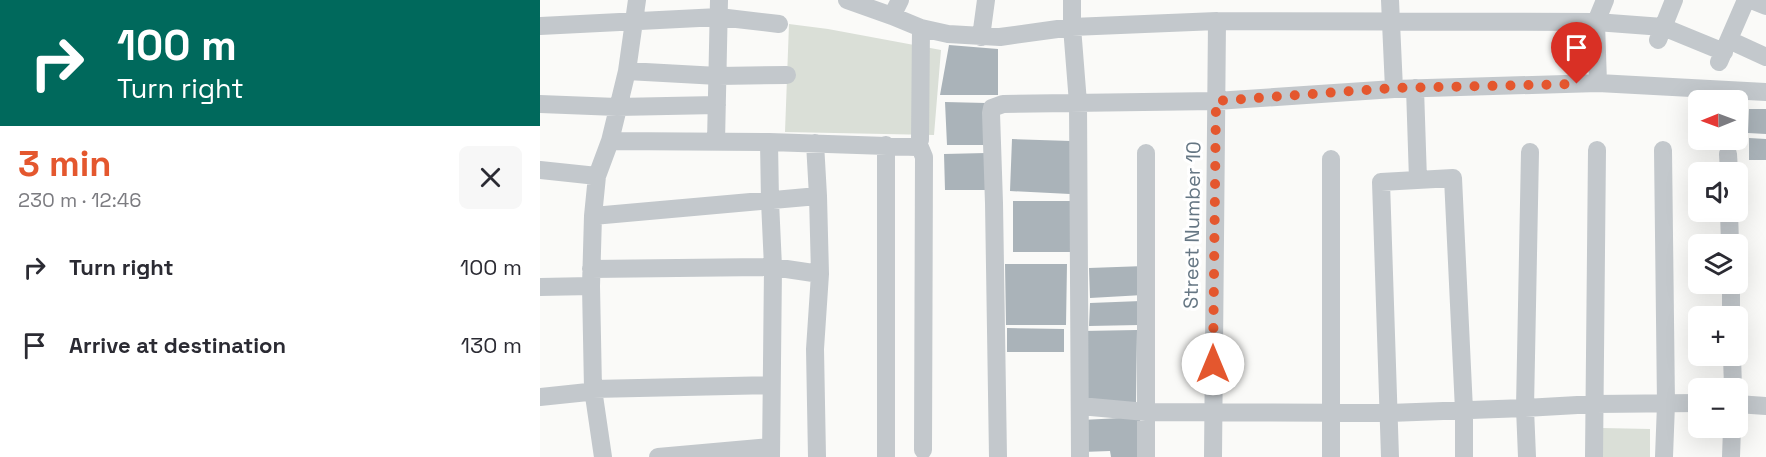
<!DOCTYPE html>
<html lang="en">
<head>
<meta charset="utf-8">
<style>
  :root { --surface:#fff; --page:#f7f7f7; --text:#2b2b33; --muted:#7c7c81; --accent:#e4572e }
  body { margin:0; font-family:"Space Grotesk",sans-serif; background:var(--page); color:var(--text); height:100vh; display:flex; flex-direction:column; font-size:22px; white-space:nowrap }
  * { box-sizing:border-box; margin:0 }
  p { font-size:20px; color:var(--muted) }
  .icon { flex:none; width:33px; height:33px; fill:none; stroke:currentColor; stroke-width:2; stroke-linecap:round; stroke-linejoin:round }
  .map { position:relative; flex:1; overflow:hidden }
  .sheet { display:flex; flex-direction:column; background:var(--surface); width:540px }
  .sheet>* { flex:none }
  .top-card { background:#00695c; color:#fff; overflow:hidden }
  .needle { width:39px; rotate:269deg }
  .fabs { position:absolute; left:1148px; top:90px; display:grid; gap:12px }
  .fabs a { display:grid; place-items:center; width:60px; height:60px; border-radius:9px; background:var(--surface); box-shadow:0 6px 24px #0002; font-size:30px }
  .pin { position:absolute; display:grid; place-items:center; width:51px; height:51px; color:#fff; margin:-62px -26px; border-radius:50% 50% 50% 0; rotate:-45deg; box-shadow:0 0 6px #0007 }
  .pin .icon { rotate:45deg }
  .me { position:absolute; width:66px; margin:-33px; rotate:0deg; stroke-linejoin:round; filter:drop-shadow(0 0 4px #0008) }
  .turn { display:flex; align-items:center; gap:21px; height:126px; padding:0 18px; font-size:27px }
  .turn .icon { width:78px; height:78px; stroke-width:2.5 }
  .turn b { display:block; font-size:42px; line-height:51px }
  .round { display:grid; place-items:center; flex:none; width:63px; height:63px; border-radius:9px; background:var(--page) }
  .head { display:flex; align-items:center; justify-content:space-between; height:102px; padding:0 18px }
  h1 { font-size:36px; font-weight:800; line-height:45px; color:var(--accent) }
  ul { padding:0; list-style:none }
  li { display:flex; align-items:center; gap:18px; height:78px; padding:0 18px }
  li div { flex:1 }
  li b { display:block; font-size:22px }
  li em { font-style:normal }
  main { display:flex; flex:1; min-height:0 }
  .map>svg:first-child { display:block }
  .green { fill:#dadfd7 }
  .building { fill:#aab3b9 }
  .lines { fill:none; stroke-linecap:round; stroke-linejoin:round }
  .minor { stroke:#c3c8cc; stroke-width:18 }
  .route { stroke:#e4572e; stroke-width:10; stroke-dasharray:0 18 }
  .labels { text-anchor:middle; stroke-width:6; stroke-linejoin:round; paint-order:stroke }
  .street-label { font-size:20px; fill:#657683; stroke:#fff }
</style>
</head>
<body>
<main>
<section class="sheet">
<div class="top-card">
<div class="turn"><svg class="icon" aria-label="right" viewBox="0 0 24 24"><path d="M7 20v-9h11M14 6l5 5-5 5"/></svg><div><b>100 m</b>Turn right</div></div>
</div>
<div class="head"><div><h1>3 min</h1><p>230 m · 12:46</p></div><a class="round"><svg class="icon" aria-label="close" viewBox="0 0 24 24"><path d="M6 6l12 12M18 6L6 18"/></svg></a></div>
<ul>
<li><svg class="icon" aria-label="right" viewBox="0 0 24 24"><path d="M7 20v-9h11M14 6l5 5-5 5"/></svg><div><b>Turn right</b></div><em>100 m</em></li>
<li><svg class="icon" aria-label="arrive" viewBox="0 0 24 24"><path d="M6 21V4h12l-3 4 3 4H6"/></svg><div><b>Arrive at destination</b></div><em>130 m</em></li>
</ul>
</section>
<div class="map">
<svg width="1226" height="457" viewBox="0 0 1226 457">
  <rect width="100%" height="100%" fill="#fafaf8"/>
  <!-- green -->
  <path class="green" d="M249,24L288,29L401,50L394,135L245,132Z
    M1062,428L1110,429V457H1063Z"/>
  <!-- building -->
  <path class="building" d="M409,45L458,49V95H400Z
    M405,102L446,103L444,145H407Z
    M1209,109H1226V134L1208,133Z
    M1209,138L1226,139V160H1209Z
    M472,139L531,141L530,194L470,191Z
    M446,153V190H405L404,154Z
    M473,201H532V252H473Z
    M465,264H527L526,325H466Z
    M605,266L603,295L550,298L549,268Z
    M601,301L599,325L549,326L550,303Z
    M467,328L524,329V352H467Z
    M597,330L596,403L542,404V331Z
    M600,417L602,457H571L570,451L542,452V420Z"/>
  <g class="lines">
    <!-- minor -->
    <path class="minor" d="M307,0L352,16L360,0
      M532,0V27L538,103L540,457
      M1211,0L1226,6
      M352,16L381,28L408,34L460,37L532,27L677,21L1056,22L1123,27L1184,52
      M0,26L179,17L239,24
      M441,37L446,0
      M1118,40L1134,0
      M1189,40L1226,57
      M1179,62L1206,0
      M87,71L178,76L247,75
      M1058,83L1056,22L1065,0
      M875,88L878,180
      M854,89L1058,83L1226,92
      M0,104L77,107L177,105
      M70,141L229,142L376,147L380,140L381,28
      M176,142L179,0
      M229,142L230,201L233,267L231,457
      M275,143L278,196L280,274L275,349L277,457
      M346,145V457
      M379,145L384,157L383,450
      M1123,150L1126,404L1124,457
      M606,153V457
      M1188,154L1189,172
      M791,159V457
      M0,170L57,176
      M1189,212L1190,244
      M53,216L278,196
      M51,269L233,267L280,274
      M1191,284V316
      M0,287L51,286
      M1192,356L1193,388
      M0,397L48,392L53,389L231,385
      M1197,404L1226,406
      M540,406L606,412L849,413L985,408L1055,404L1158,403
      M63,457L53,389L51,286L53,216L57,176L70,141L87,71L97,0
      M118,457L231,447
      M458,457L454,203L451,113L452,108L463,104L676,101L854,89L850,0
      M673,457L677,21
      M850,457L841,182L913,178L924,410V457
      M987,457L985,408L990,152
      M1054,457L1057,150
      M1191,457L1192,428"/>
  </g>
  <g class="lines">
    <!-- route -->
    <path class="route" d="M673,364L676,101L854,88L1037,84"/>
  </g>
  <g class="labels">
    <!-- street labels -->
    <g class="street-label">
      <text transform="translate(652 225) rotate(-89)" y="7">Street Number 10</text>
    </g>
  </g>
</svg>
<div class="fabs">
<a><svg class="needle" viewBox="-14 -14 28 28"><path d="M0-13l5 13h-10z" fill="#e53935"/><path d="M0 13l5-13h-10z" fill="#7c7c81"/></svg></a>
<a><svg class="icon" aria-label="sound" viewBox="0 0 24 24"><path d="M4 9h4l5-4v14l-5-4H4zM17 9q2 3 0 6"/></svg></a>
<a><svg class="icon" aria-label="layers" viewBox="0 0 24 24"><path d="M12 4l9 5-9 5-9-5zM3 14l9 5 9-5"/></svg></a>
<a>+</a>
<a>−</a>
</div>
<div class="pin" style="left:1037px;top:84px;background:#d93025"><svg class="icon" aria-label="arrive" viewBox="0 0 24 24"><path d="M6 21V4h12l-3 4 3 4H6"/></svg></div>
<svg class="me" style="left:673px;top:364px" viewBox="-20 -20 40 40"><circle r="19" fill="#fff"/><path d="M0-13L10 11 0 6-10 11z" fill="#e4572e"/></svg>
</div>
</main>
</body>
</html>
